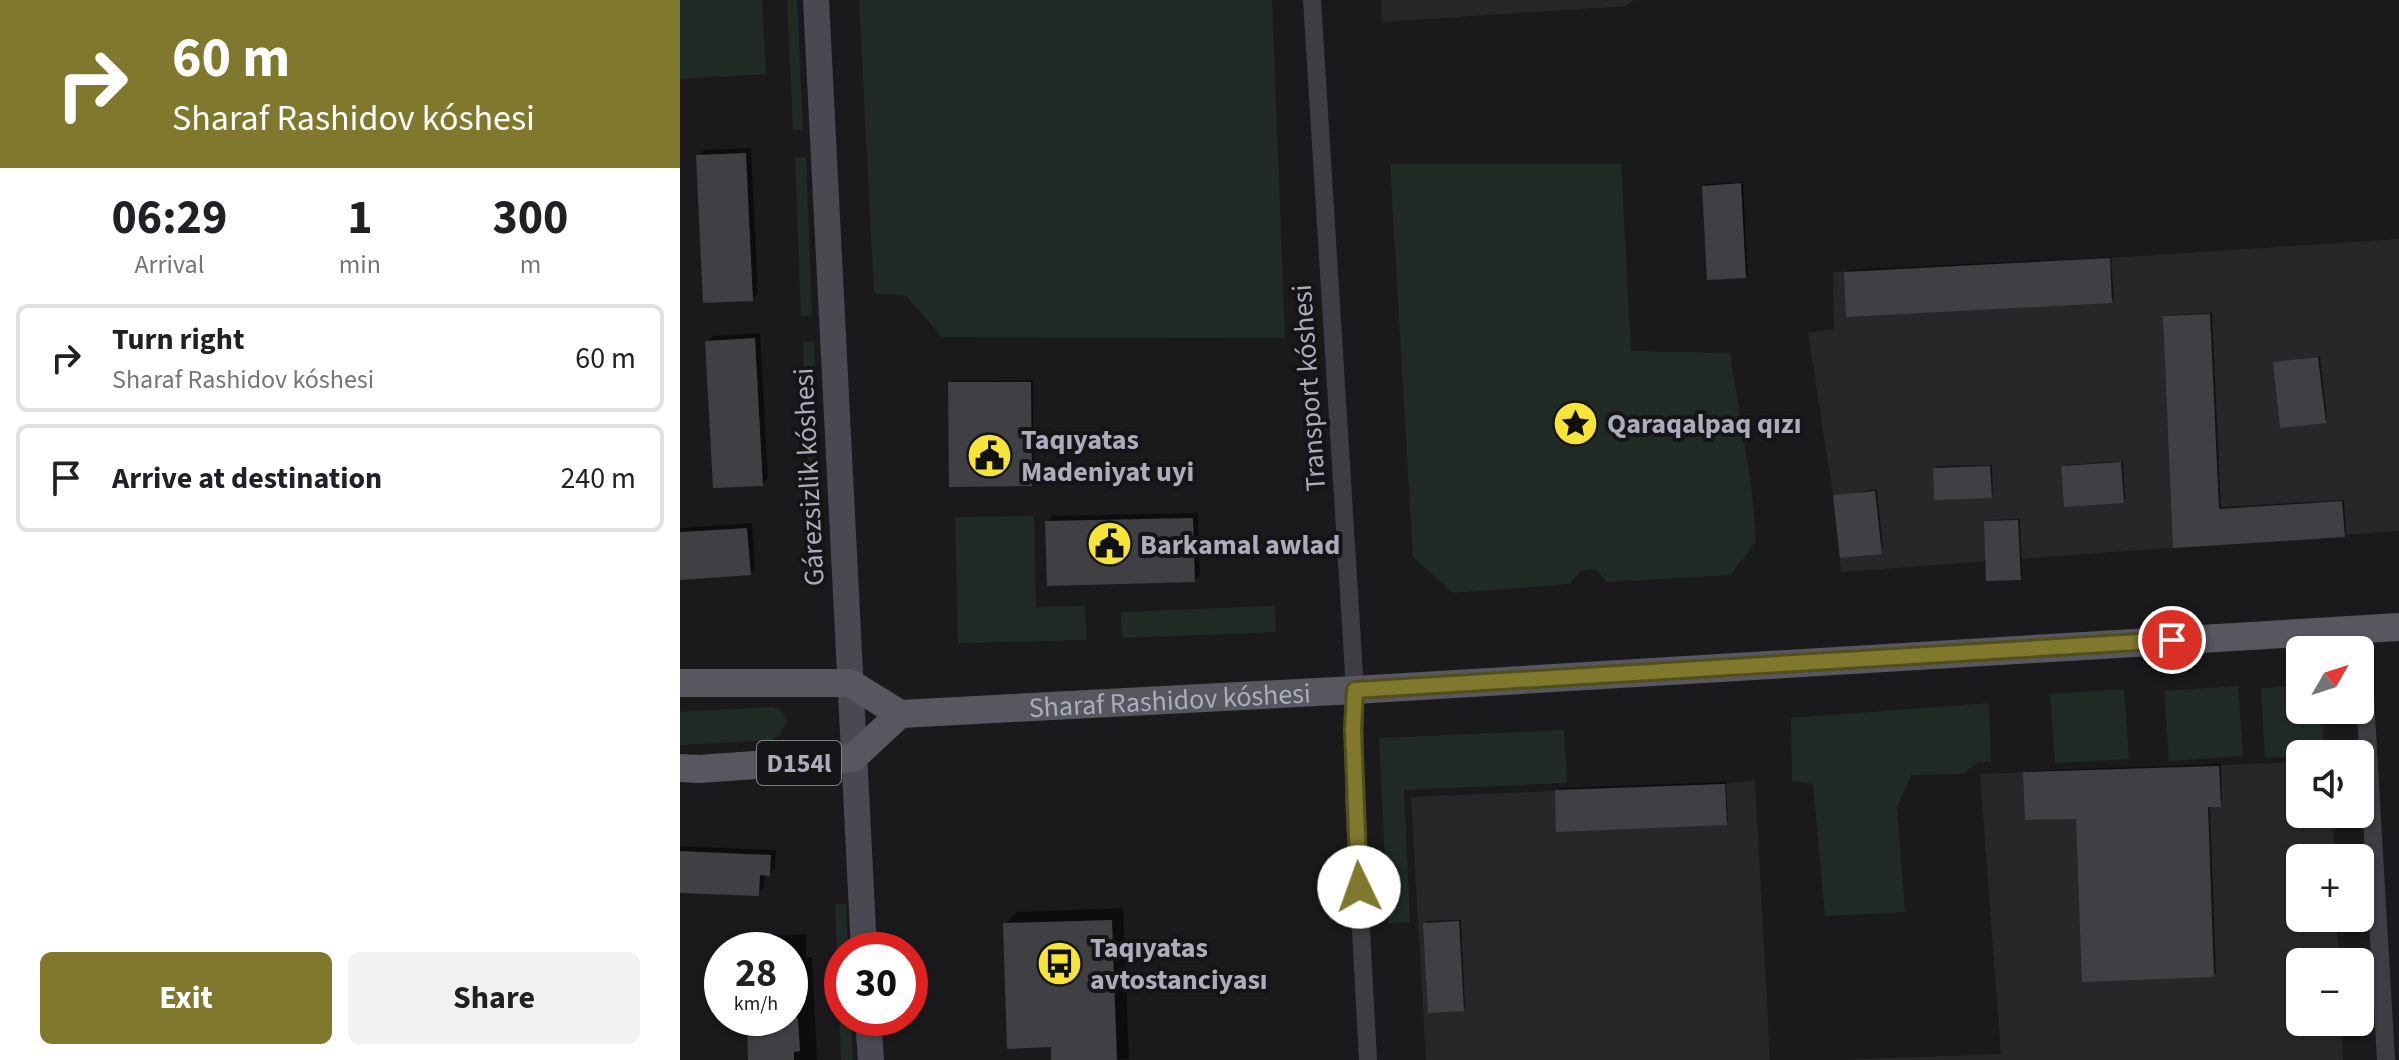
<!DOCTYPE html>
<html lang="en">
<head>
<meta charset="utf-8">
<style>
  :root { --surface:#fff; --page:#f2f2f2; --text:#202124; --muted:#757577; --line:#e0e0e0; --accent:#80792d }
  body { margin:0; font-family:"Source Sans 3",sans-serif; background:var(--page); color:var(--text); height:100vh; display:flex; flex-direction:column; font-size:30px; white-space:nowrap }
  * { box-sizing:border-box; margin:0 }
  p { font-size:26px; color:var(--muted) }
  .icon { flex:none; width:44px; height:44px; fill:none; stroke:currentColor; stroke-width:2; stroke-linecap:round; stroke-linejoin:round }
  .map { position:relative; flex:1; overflow:hidden }
  .side { display:flex; flex-direction:column; background:var(--surface); width:680px }
  .side>* { flex:none }
  .banner { background:#80792d; color:#fff; overflow:hidden }
  .needle { width:52px; rotate:51deg }
  .tools { position:absolute; left:1606px; top:636px; display:grid; gap:16px }
  .tools a { display:grid; place-items:center; width:88px; height:88px; border-radius:12px; background:var(--surface); box-shadow:0 2px 6px #0004; font-size:40px }
  .speed { position:absolute; left:24px; top:932px; display:flex; gap:16px; font-size:40px; font-weight:700; text-align:center }
  .speed>* { display:grid; place-content:center; width:104px; height:104px; border-radius:50%; background:var(--surface); box-shadow:0 2px 6px #0004; line-height:1 }
  .speed small { font-size:20px; font-weight:400 }
  .speed .limit { border:12px solid #d22; background:#fff; color:#111 }
  .pin { position:absolute; display:grid; place-items:center; width:68px; height:68px; color:#fff; margin:-34px; border:4px solid #fff; border-radius:50%; box-shadow:0 2px 8px #0007 }
  .me { position:absolute; width:88px; margin:-44px; rotate:357deg; stroke-linejoin:round; filter:drop-shadow(0 0 6px #0008) }
  .turn { display:flex; align-items:center; gap:28px; height:168px; padding:0 40px; font-size:36px }
  .turn .icon { width:104px; height:104px; stroke-width:2.5 }
  .turn b { display:block; font-size:56px; line-height:68px }
  .eta { display:flex; justify-content:space-evenly; align-items:center; height:136px; text-align:center }
  .eta b { font-size:48px; font-weight:700; line-height:56px }
  .button { display:flex; gap:16px; margin-top:auto; padding:16px 40px }
  .button a { flex:1; height:92px; border-radius:12px; background:var(--accent); color:#fff; font-size:32px; font-weight:700; line-height:92px; text-align:center }
  .button a+a { background:var(--page); color:var(--text) }
  ul { padding:0; list-style:none }
  li { display:flex; align-items:center; gap:24px; height:108px; margin:0 16px 12px; padding:0 24px; border:4px solid var(--line); border-radius:12px }
  li div { flex:1 }
  li b { display:block; font-size:30px }
  li em { font-style:normal }
  main { display:flex; flex:1; min-height:0 }
  .map>svg:first-child { display:block }
  .built { fill:#272629 }
  .green { fill:#212b25 }
  .shadow { fill:#0007 }
  .building { fill:#403f44 }
  .lines { fill:none; stroke-linecap:round; stroke-linejoin:round }
  .street { stroke:#3d3d43; stroke-width:18 }
  .secondary { stroke:#494951; stroke-width:26 }
  .primary { stroke:#575760; stroke-width:28 }
  .route-casing { stroke:#534f1d; stroke-width:20 }
  .route { stroke:#80792d; stroke-width:14 }
  .labels { text-anchor:middle; stroke-width:8; stroke-linejoin:round; paint-order:stroke }
  .shield { fill:#151517; stroke:#7f7f8a; stroke-width:2 }
  .shield-label { font-size:26px; font-weight:bold; fill:#acadbc }
  .street-label { font-size:28px; fill:#acadbc; stroke:#151517 }
  .poi-label { font-size:28px; font-weight:bold; fill:#acadbc; stroke:#151517; text-anchor:start }
</style>
</head>
<body>
<main>
<section class="side">
<div class="banner">
<div class="turn"><svg class="icon" aria-label="right" viewBox="0 0 24 24"><path d="M7 20v-9h11M14 6l5 5-5 5"/></svg><div><b>60 m</b>Sharaf Rashidov kóshesi</div></div>
</div>
<div class="eta">
<div><b>06:29</b><p>Arrival</p></div>
<div><b>1</b><p>min</p></div>
<div><b>300</b><p>m</p></div>
</div>
<ul>
<li><svg class="icon" aria-label="right" viewBox="0 0 24 24"><path d="M7 20v-9h11M14 6l5 5-5 5"/></svg><div><b>Turn right</b><p>Sharaf Rashidov kóshesi</p></div><em>60 m</em></li>
<li><svg class="icon" aria-label="arrive" viewBox="0 0 24 24"><path d="M6 21V4h12l-3 4 3 4H6"/></svg><div><b>Arrive at destination</b></div><em>240 m</em></li>
</ul>
<div class="button"><a>Exit</a><a>Share</a></div>
</section>
<div class="map">
<svg width="1719" height="1060" viewBox="0 0 1719 1060">
  <rect width="100%" height="100%" fill="#1a1a1c"/>
  <!-- built -->
  <path class="built" d="M701,0H954L947,6L702,22Z
    M1719,239V531L1161,572L1153,495L1128,333L1154,329L1153,272L1430,258Z
    M1620,762V814H1653L1655,858H1620V918H1657L1659,962H1620V1022H1662L1663,1060H1158L1321,1054L1300,774Z
    M1075,780L1090,1060H746L731,797L1045,784Z"/>
  <!-- green -->
  <path class="green" d="M0,0H82L86,74L0,79Z
    M107,0H117L123,130H113Z
    M179,0H592L605,338L262,337L226,296L194,293Z
    M115,157H126L132,315L121,316Z
    M710,164H941L951,351L1050,353L1071,484L1076,542L1050,575L927,582L916,569L901,570L890,584L773,593L733,557Z
    M123,342H134L140,500L129,501Z
    M354,516L356,607L405,606L406,640L278,643L275,517Z
    M595,606L596,632L442,638L441,612Z
    M1558,686L1563,756L1489,761L1484,691Z
    M1620,686V710H1642L1644,754L1585,758L1581,688Z
    M1444,689L1449,759L1375,763L1370,694Z
    M1309,703L1311,762H1298L1284,774L1231,775L1217,808L1225,912L1145,916L1133,784L1112,781L1111,718Z
    M92,707L99,709L107,720L100,735L91,740L0,745V712Z
    M884,730L887,783L724,790L730,922L708,923L699,738Z
    M155,904H166L168,950H162V1018H171L173,1060H161Z"/>
  <!-- shadow -->
  <path class="shadow" d="M71,148L78,293L72,299L18,156L24,150Z
    M1063,182L1068,274L1066,276L1024,186L1026,184Z
    M1431,257L1434,299L1431,301L1166,272L1168,270Z
    M1532,313L1541,507L1664,500L1666,533L1664,535L1495,546L1485,317L1487,315Z
    M80,333L88,478L82,484L27,341L33,336Z
    M1640,356L1647,418L1645,421L1595,363Z
    M353,380L354,482L351,484L270,383L273,381Z
    M1443,461L1445,499L1443,501L1383,467L1386,465Z
    M1312,465L1313,494L1311,496L1255,468L1258,466Z
    M1197,489L1203,549L1201,552L1155,496Z
    M518,513L520,575L514,580L367,522L373,516Z
    M1340,519L1342,575L1340,578L1306,522L1308,520Z
    M72,523L75,568L70,574L0,578V528Z
    M1541,764L1542,802L1530,805L1536,973L1533,975L1398,817L1345,773L1347,771Z
    M1046,782L1048,821L1046,823L877,791L879,788Z
    M0,846L96,850L95,868L89,874H85L84,888L78,894L0,891Z
    M443,908L449,1059L373,1060V1045L325,924L337,912Z
    M781,920L785,1007L783,1009L746,924L748,921Z
    M126,934V957H132L137,1060H70L69,1018H110V950H69L83,936Z"/>
  <!-- building -->
  <path class="building" d="M66,153L73,301L23,303L16,155Z
    M1061,183L1066,278L1027,280L1022,186Z
    M1430,258L1432,303L1166,317L1164,272Z
    M1530,314L1539,509L1662,501L1665,537L1493,548L1483,316Z
    M75,338L83,486L33,488L25,341Z
    M1638,357L1646,423L1600,428L1593,362Z
    M268,382H351L352,486L269,487Z
    M1441,462L1444,503L1384,507L1381,466Z
    M1310,466L1312,498L1254,500L1253,468Z
    M1195,491L1202,554L1160,558L1153,495Z
    M513,518L515,582L367,586L365,521Z
    M1338,520L1341,580L1306,581L1304,521Z
    M67,528L71,575L0,580V532Z
    M1539,766L1541,807H1528L1534,977L1402,982L1396,819L1345,820L1343,772Z
    M1045,784L1047,825L876,832L875,790Z
    M0,851L91,855L90,876L80,875L79,896L0,893Z
    M432,920L437,1060H371V1047L327,1049L323,923Z
    M779,921L784,1011L748,1013L743,923Z
    M67,1018H118L120,1051L114,1052V1060H68Z"/>
  <g class="lines">
    <!-- street -->
    <path class="street" d="M632,0L675,690L674,800L688,1060
      M1681,629L1706,1060"/>
    <!-- secondary -->
    <path class="secondary" d="M136,0L184,950
      M188,1018L191,1060"/>
    <!-- primary -->
    <g class="primary">
      <path d="M0,683H170L220,714"/>
      <path id="s1" d="M220,714L675,690L1719,627"/>
      <path d="M0,768L19,769L173,758L220,714"/>
    </g>
  </g>
  <g class="lines">
    <defs>
      <path id="route" d="M679,887L673,729L675,690L1492,640"/>
    </defs>
    <!-- route casing -->
    <use href="#route" class="route-casing"/>
    <!-- route -->
    <use href="#route" class="route"/>
  </g>
  <!-- icons -->
  <defs>
    <symbol id="sight-disc" viewBox="-11 -11 22 22"><circle r="9.5" fill="#f6e438" stroke="#151517"/><path d="M0-6L1.8-2.2L6-1.7L2.9 1.2L3.7 5.4L0 3.3L-3.7 5.4L-2.9 1.2L-6-1.7L-1.8-2.2Z" fill="#111"/></symbol>
    <symbol id="civic-disc" viewBox="-11 -11 22 22"><circle r="9.5" fill="#f6e438" stroke="#151517"/><path d="M-.6-6.5H3V-4.5H.6V-3L4-1V1h2V6H-6V1h2V-1L-.6-3ZM-1.2 2.5V6h2.4V2.5Z" fill="#111"/></symbol>
    <symbol id="bus-disc" viewBox="-11 -11 22 22"><circle r="9.5" fill="#f6e438" stroke="#151517"/><path d="M-5-6H5V4H4V6H2V4H-2V6H-4V4H-5ZM-3.5-4V0h7V-4ZM-3.5 1.2v1.5H-2V1.2ZM2 1.2v1.5H3.5V1.2Z" fill="#111"/></symbol>
  </defs>
  <g fill-rule="evenodd">
    <use href="#sight-disc" x="870" y="398" width="51" height="51"/>
    <use href="#civic-disc" x="284" y="430" width="51" height="51"/>
    <use href="#civic-disc" x="404" y="518" width="51" height="51"/>
    <use href="#bus-disc" x="354" y="938" width="51" height="51"/>
  </g>
  <g class="labels">
    <!-- shield labels -->
    <rect class="shield" x="77" y="741" width="84" height="44" rx="6"/>
    <g class="shield-label">
      <text x="119" y="772">D154l</text>
    </g>
    <!-- street labels -->
    <g class="street-label">
      <text transform="translate(628 388) rotate(-94)" y="10">Transport kóshesi</text>
      <text transform="translate(128 477) rotate(-93)" y="10">Gárezsizlik kóshesi</text>
      <text dy="10" stroke="none"><textPath href="#s1" startOffset="270">Sharaf Rashidov kóshesi</textPath></text>
    </g>
    <!-- poi labels -->
    <g class="poi-label">
      <text x="927" y="433">Qaraqalpaq qızı</text>
      <text x="341" y="449">Taqıyatas<tspan x="341" dy="32">Madeniyat uyi</tspan></text>
      <text x="460" y="554">Barkamal awlad</text>
      <text x="410" y="957">Taqıyatas<tspan x="410" dy="32">avtostanciyası</tspan></text>
    </g>
  </g>
</svg>
<div class="tools">
<a><svg class="needle" viewBox="-14 -14 28 28"><path d="M0-13l5 13h-10z" fill="#e53935"/><path d="M0 13l5-13h-10z" fill="#757577"/></svg></a>
<a><svg class="icon" aria-label="sound" viewBox="0 0 24 24"><path d="M4 9h4l5-4v14l-5-4H4zM17 9q2 3 0 6"/></svg></a>
<a>+</a>
<a>−</a>
</div>
<div class="speed"><div>28<small>km/h</small></div><div class="limit">30</div></div>
<div class="pin" style="left:1492px;top:640px;background:#d93025"><svg class="icon" aria-label="arrive" viewBox="0 0 24 24"><path d="M6 21V4h12l-3 4 3 4H6"/></svg></div>
<svg class="me" style="left:679px;top:887px" viewBox="-20 -20 40 40"><circle r="19" fill="#fff"/><path d="M0-13L10 11 0 6-10 11z" fill="#80792d"/></svg>
</div>
</main>
</body>
</html>
